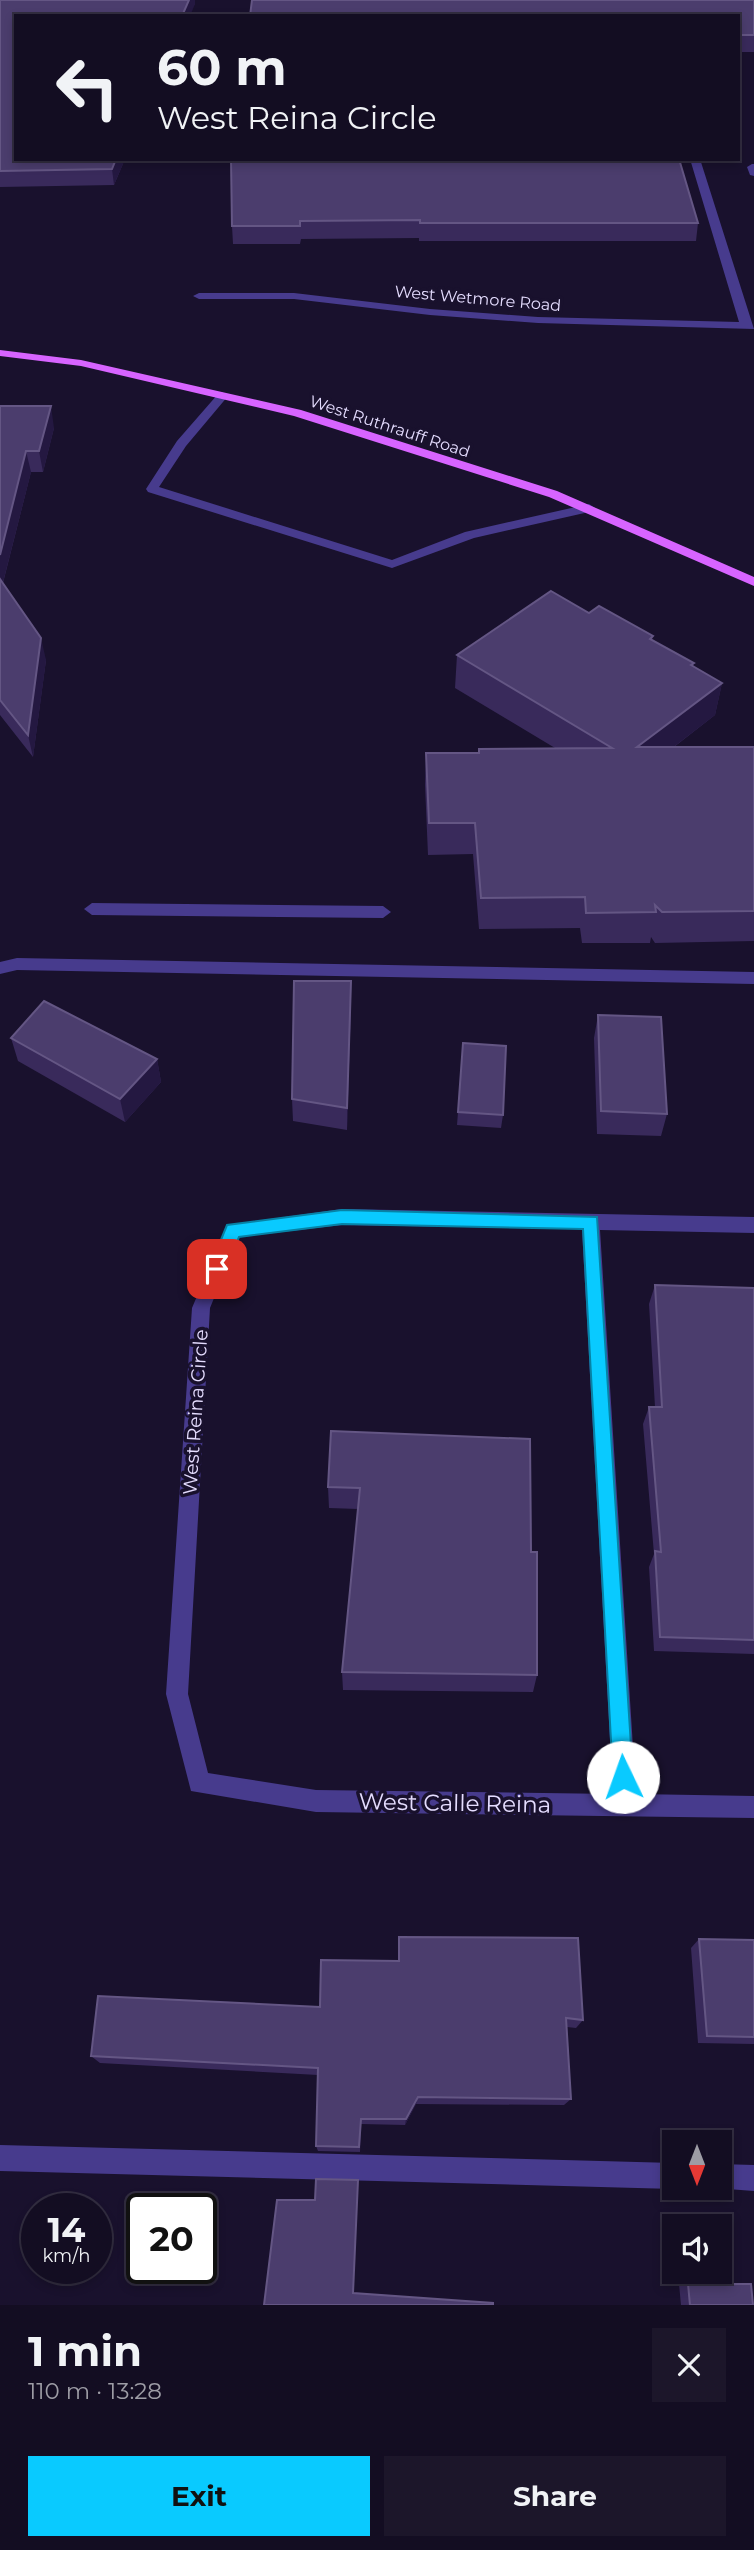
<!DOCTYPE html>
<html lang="en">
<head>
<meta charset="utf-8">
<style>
  :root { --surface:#130d22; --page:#1c162a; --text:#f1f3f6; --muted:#9d9ca5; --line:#322d40; --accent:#09caff }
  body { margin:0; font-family:Montserrat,sans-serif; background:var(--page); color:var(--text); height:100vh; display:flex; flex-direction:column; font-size:26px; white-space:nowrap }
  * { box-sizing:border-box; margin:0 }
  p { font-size:23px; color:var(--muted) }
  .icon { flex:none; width:38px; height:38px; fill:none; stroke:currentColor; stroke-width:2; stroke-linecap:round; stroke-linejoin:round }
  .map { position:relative; height:2305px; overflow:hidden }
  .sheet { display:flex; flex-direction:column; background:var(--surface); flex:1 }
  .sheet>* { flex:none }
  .guide { position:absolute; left:14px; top:14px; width:726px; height:147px; border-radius:0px; box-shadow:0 4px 10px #0003,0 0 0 2px var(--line); background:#130d22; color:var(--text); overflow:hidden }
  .needle { width:46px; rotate:180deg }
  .controls { position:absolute; left:662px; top:2130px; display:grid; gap:14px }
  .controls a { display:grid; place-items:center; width:70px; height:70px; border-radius:0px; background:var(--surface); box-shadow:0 4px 10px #0003,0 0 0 2px var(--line); font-size:35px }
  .speed { position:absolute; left:21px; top:2193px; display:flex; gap:14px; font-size:35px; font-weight:700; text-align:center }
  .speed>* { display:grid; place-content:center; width:91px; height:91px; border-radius:50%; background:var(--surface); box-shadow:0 4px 10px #0003,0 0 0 2px var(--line); line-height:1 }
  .speed small { font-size:18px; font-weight:400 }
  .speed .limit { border:4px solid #111; border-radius:10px; background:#fff; color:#111 }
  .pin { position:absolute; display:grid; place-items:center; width:60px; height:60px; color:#fff; margin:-30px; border-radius:14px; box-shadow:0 4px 10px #0006 }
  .me { position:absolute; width:77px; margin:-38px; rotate:357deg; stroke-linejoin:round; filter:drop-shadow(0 0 5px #0008) }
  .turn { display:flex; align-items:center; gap:24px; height:147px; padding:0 28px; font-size:32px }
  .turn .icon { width:91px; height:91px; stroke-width:2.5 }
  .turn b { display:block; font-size:49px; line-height:60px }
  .round { display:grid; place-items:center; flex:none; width:74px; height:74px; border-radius:0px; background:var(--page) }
  .head { display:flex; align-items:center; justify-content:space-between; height:119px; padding:0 28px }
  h1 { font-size:42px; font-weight:700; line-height:52px }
  .button { display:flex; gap:14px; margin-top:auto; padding:14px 28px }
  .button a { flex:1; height:80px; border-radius:0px; background:var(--accent); color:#111; font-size:28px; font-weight:700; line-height:80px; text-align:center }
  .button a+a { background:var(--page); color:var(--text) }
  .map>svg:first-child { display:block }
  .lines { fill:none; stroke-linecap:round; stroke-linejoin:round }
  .minor { fill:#473b8d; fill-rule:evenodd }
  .major { fill:#d764ff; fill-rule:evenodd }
  .wall { fill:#392a5b }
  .shaded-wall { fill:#241841 }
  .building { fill:#4b3d6d; stroke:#645684; stroke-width:2 }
  .route { fill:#09caff; stroke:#0683a6; stroke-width:2 }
  .labels { text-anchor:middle; stroke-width:7; stroke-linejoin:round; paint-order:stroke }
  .far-street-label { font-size:16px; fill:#e5ddff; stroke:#19112d }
  .street-label { font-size:19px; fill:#e5ddff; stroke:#19112d }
  .near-street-label { font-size:23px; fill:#e5ddff; stroke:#19112d }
</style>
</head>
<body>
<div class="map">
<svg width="754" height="2305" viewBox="0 0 754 2305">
  <rect width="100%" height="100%" fill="#19112d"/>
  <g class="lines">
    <!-- minor -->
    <path class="minor" d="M690,159H700L754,329L538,323L430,315L294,299H199L193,296L199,293H294L430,309L538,317L739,322Z
      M752,164H754V176L750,175L747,167Z
      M222,392L228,396L186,446L159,487L392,560L465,532L589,504L595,508L589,512L474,538L392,568L148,492L146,489L177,441L218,394Z
      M92,903L383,906L391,912L383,918L92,915L84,909Z
      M17,958L754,972V984L17,970L0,974V962Z
      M342,1209L754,1217V1233L600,1230L636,1794L754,1796V1818L316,1812L191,1791L166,1694L192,1308L227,1225ZM342,1225L582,1229L613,1794L316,1790L208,1773L188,1694L210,1308L239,1237Z
      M0,2145L674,2163V2188H677L674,2189L0,2171Z
      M719,2164L754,2165V2191L714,2188H719Z"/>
    <!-- major -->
    <path class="major" d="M0,350L81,360L301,410L557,491L754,577V586L549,497L294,416L81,366L0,356Z"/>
  </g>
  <!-- wall -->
  <path class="wall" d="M0,0L195,4L16,159H125L114,185L0,187Z
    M754,0V52H738V16Z
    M231,159L698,223L696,241H419V238L301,239L300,244H233L232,226Z
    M0,406L54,428L43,472H31L3,583L46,660L33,757L0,715Z
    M589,613L653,636L652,640L694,663L693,667L722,683L715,715L674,747H754V941L655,943L651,937L650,943H582L580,928L479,929L473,854L428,855L425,785L426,753H479L555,748L455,688L457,655Z
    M351,1004L347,1130L293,1121L292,1099Z
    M598,1015L667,1114L661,1136L597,1134L594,1038Z
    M11,1038L157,1059L161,1082L125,1122L18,1061Z
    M458,1112L503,1115L501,1128L457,1125Z
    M655,1285L754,1288V1654L654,1651L649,1567L654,1554L643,1424L649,1407H655L649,1304Z
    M331,1431L531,1552L537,1675L533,1692L343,1690L342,1672L358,1509L329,1508L328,1487Z
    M399,1937L583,2020L576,2028L567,2027L571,2099L564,2105L416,2104L405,2125L361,2124L360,2152L318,2151L316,2146L318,2075L100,2063L91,2056L320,2007L399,1961Z
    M699,1939L754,1940V2044L698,2043L691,1948Z
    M679,2284H751L753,2305H681Z"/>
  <!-- shaded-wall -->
  <path class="shaded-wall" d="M189,0H195V4L190,16H182Z
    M116,159H125L114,185L112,169Z
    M51,406L54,428L43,472L39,451Z
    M26,451L31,472L0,594V555Z
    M41,638L46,660L33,757L28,735Z
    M722,683L715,715L632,779L637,747Z
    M351,981V1004L347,1130V1108Z
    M157,1059L161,1082L125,1122L120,1099Z
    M418,2097L416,2104L405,2125L406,2119Z"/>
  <!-- building -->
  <path class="building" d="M0,0H189L182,16H16V159H116L112,169L0,171Z
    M252,0H754V35H738V16H250Z
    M231,159H679L698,223H420V220L300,221V226H232Z
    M0,406H51L39,451H26L0,555Z
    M0,579L41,638L28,735L0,700Z
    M551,591L589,613L599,606L653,636L650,639L694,663L691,665L722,683L637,747H754V911L662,912L655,905L656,912L586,913L585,897L481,898L475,823H429L426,753H479V749L612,748L457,655Z
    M294,981H351L347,1108L292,1099Z
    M44,1001L157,1059L120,1099L11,1038Z
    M598,1015L661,1017L667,1114L601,1111Z
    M463,1043L506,1046L503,1115L458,1112Z
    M655,1285L754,1288V1640L660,1637L655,1551L661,1552L649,1407H662Z
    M331,1431L530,1439L531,1552H537V1675L342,1672L360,1488L328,1487Z
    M399,1937L578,1938L583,2020L566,2018L571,2099L418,2097L406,2119H361L359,2147L316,2146L318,2068L91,2056L98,1996L320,2007L321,1960L399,1961Z
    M699,1939L754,1940V2037L707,2036Z
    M316,2179L358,2180L353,2293L493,2303V2305H264L277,2200H315Z
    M688,2284H751L753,2305H690Z"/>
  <!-- route -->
  <path class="route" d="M342,1210L597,1217L633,1777L631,1784L623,1787L616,1784L613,1777L583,1229L342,1224L239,1237L223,1274L217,1276L211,1274L209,1269L227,1225Z"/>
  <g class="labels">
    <!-- far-street labels -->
    <g class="far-street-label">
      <text transform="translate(478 298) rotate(5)" y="6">West Wetmore Road</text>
      <text transform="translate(390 426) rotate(18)" y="6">West Ruthrauff Road</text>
    </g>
    <!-- street labels -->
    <g class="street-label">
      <text transform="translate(195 1412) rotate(-86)" y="7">West Reina Circle</text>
    </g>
    <!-- near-street labels -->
    <g class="near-street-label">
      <text transform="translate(455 1803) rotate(1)" y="8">West Calle Reina</text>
    </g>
  </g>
</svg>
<div class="controls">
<a><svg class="needle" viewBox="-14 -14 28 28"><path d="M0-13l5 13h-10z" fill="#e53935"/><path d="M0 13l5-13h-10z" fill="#9d9ca5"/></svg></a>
<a><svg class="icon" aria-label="sound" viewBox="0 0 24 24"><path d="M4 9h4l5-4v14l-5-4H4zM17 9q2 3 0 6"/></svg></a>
</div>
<div class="speed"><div>14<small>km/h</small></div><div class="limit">20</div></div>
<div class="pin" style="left:217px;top:1269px;background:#d93025"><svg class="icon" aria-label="arrive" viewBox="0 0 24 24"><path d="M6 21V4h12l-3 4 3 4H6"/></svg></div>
<svg class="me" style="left:623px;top:1777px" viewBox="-20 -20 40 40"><circle r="19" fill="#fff"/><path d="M0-13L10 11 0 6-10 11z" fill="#09caff"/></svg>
<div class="guide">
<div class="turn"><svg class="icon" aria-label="left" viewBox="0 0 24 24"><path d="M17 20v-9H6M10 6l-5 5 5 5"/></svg><div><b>60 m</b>West Reina Circle</div></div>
</div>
</div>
<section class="sheet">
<div class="head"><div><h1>1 min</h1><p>110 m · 13:28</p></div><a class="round"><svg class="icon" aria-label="close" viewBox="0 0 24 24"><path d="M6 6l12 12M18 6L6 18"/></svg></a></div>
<div class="button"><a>Exit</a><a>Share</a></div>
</section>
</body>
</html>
